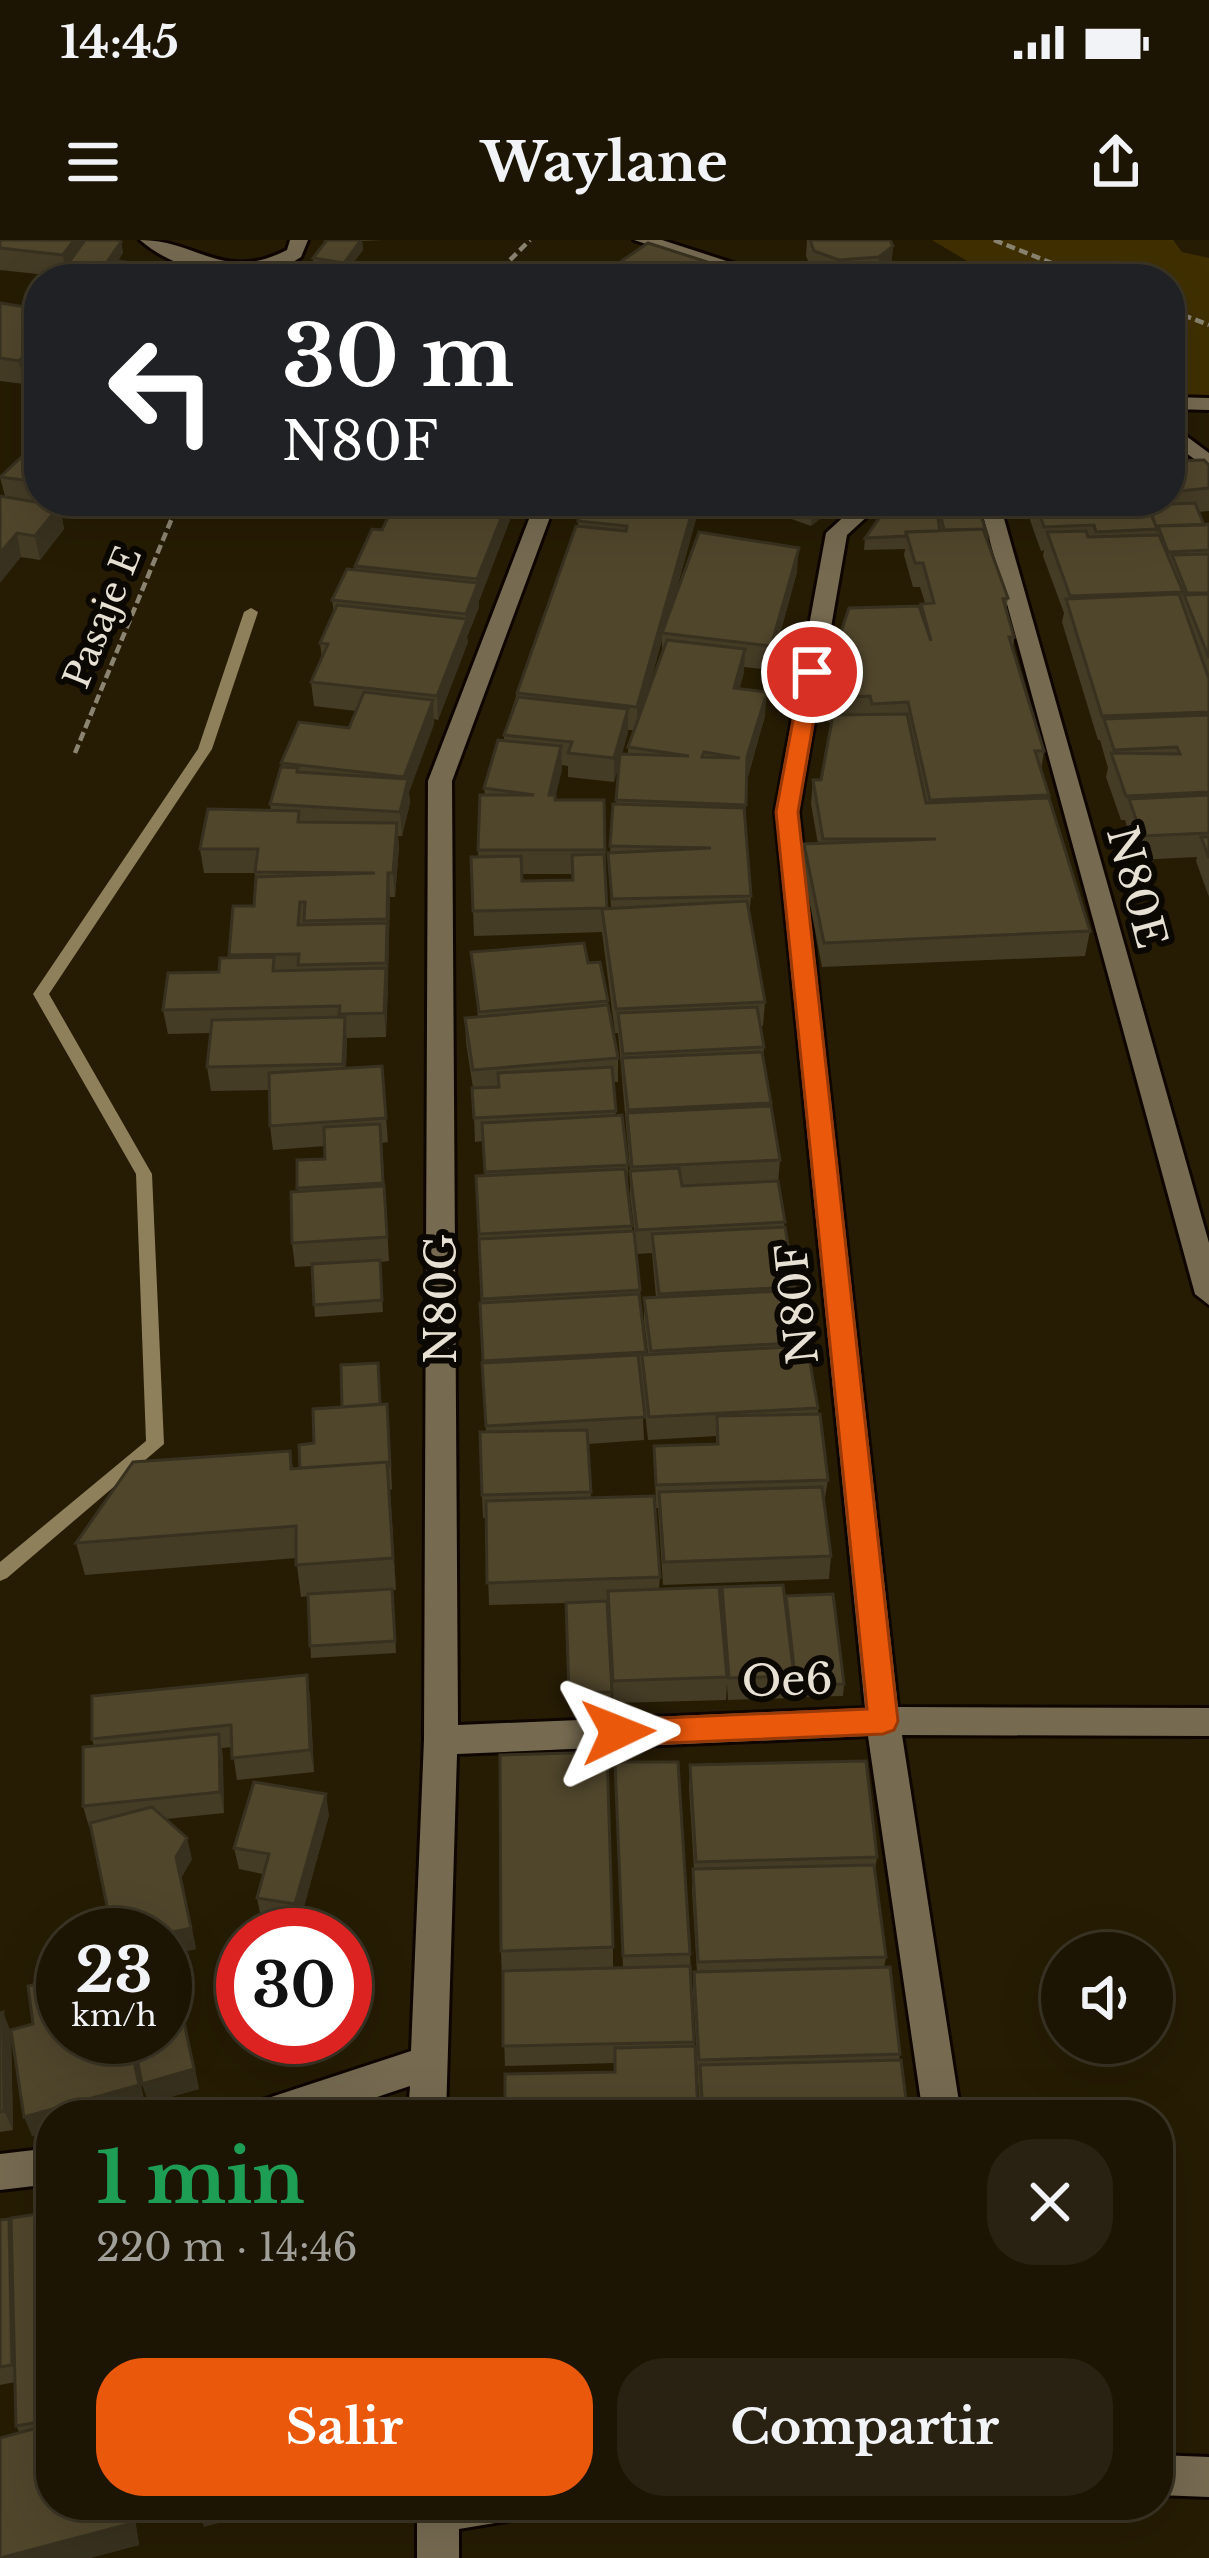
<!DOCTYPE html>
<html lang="es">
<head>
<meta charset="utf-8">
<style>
  :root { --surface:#1c1503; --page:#292212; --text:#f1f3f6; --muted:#a09f9a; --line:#3a3425; --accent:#ea580c }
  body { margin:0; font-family:"Libre Baskerville",serif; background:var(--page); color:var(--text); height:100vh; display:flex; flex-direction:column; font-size:45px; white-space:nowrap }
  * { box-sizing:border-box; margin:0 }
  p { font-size:39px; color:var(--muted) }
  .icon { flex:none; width:66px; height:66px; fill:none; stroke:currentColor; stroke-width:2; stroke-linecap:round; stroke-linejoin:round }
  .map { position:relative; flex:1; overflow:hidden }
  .side { position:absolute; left:36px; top:1860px; width:1137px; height:420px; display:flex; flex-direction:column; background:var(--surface); border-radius:48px; box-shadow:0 12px 48px #0002,0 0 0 3px var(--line) }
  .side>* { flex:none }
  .hud { position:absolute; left:24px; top:24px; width:1161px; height:252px; border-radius:48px; box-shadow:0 12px 48px #0002,0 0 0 3px var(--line); background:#202124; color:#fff; overflow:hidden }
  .fabs { position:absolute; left:1041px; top:1692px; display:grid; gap:24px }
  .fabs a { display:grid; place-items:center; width:132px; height:132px; border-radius:50%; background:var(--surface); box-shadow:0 12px 48px #0002,0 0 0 3px var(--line); font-size:60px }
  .speed { position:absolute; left:36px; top:1668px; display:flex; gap:24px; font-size:60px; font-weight:700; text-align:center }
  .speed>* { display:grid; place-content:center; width:156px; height:156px; border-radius:50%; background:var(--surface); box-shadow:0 12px 48px #0002,0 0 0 3px var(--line); line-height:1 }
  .speed small { font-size:30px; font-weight:400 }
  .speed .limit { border:18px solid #d22; background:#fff; color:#111 }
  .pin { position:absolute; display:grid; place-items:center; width:102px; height:102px; color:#fff; margin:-51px; border:6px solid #fff; border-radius:50%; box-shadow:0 3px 12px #0007 }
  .me { position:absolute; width:132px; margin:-66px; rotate:88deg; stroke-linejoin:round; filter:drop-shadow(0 0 9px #0008) }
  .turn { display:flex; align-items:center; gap:42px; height:252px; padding:0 60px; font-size:54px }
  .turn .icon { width:156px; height:156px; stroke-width:2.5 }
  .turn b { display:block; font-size:84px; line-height:102px }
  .round { display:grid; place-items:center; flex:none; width:126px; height:126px; border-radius:48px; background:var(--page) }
  .headline { display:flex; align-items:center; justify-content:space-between; height:204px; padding:0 60px }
  h1 { font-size:72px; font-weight:700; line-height:90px; color:#1e9e55 }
  .cta { display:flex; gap:24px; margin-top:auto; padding:24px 60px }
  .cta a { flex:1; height:138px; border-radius:48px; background:var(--accent); color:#fff; font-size:48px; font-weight:700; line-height:138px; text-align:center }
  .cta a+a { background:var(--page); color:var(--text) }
  .status { display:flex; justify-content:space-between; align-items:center; height:84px; padding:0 60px; background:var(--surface); direction:ltr }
  .status svg { height:33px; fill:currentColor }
  header { display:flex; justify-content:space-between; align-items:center; height:156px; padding:0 60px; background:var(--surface); font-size:54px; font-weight:700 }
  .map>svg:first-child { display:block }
  .green { fill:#403000 }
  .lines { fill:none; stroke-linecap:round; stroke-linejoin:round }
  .stream { fill:#8e805a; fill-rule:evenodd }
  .minor-casing { stroke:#0f0600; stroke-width:6 }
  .path { stroke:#8b8471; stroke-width:4.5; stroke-dasharray:9 4.5; stroke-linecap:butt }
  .minor { fill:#766b51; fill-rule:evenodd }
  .wall { fill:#453c26; fill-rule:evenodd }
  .shaded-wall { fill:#38311f }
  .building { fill:#50462c; stroke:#38311f; stroke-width:3; fill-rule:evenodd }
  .route { fill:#ea580c; stroke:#983908; stroke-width:3 }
  .labels { text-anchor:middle; stroke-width:12; stroke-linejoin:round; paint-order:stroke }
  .far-street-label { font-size:36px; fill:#e7e1d3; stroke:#0b0701 }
  .street-label { font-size:42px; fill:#e7e1d3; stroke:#0b0701 }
</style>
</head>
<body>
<div class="status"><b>14:45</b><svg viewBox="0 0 49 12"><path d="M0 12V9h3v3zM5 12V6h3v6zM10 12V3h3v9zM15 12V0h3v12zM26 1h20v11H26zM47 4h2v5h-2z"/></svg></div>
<header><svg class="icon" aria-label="menu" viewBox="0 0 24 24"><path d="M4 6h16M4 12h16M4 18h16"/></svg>Waylane<svg class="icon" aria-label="share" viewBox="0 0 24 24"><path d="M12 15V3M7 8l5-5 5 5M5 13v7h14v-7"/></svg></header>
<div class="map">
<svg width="1209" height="2318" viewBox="0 0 1209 2318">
  <rect width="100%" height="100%" fill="#261c04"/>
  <!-- green -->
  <path class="green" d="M932,0H1173L1182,12L1209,18V174L1170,148V39H997Z"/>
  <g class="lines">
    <!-- stream -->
    <path class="stream" d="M251,368L258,372L212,509L49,754L152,934L164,1204L7,1338L0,1341V1322L146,1201L136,934L33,754L198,509L244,372Z"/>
    <defs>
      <path id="minor" d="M140,0C198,0 223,43 287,10L290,0H308L301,17L293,22C241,40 183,37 140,0Z
        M634,0H662L782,39H753Z
        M1170,157L1209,158V170L1170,169Z
        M1170,184L1209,213V230L1170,201Z
        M536,261H556L452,541L458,1485L865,1468L775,572L826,293L861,261H884L847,295L799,572L898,1467L1209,1468V1496L902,1495L961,1875H923L868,1496L457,1514L446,1875H408L410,1846L323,1875H250L256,1862L411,1811L424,1500L428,541Z
        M979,261H999L1209,1003V1065L1195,1054Z
        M51,1908V1944L0,1950V1914Z
        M1158,2215L1209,2217V2257L1158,2255Z
        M417,2265H519L513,2280L459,2289V2318H417Z"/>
    </defs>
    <!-- minor casing -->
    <use href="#minor" class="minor-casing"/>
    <!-- path -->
    <path class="path" d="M994,0L1092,39
      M491,39L530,0
      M1170,70L1209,85
      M75,513L179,261"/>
    <!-- minor -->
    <use href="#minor" class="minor"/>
  </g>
  <!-- wall -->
  <path class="wall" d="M0,0L121,2L123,13L115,25L179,39L56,36L0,30Z
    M324,0H382L362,1L363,10L345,34L314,30L313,18L325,3Z
    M807,0H890L893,6L891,28L877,39H829L813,33L806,16Z
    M0,63L39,69V140L34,139L33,132L24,144L0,141Z
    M39,201V261H128L119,274L60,267L64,289L40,320L21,317L0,237Z
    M1170,207L1187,220L1209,225V271L1198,272L1204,285L1209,284V657L1196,621L1197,617L1137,620L1125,580H1121L1106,537L1108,528L1100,500H1098L1062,382L1064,373L1043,316L1044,310L1041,311L1030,280L1031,274L1027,261H1170Z
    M429,261H516V264L479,361V367L467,397L468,402L438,480L434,479V484L409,552L410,563L402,596H398L399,607L395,657H390L386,797L347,798L346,828L382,826L388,902L382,903L389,1021L380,1022L383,1072L315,1077L312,1026L295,1027L292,1003L298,951L297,920L325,919V906L273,910L270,886L269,850L211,851L207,827L210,793L168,794L163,770L219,732L229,718L254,666L255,633H204L200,609L271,570L270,564L282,527L281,523L349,488L356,471L314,466L311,442L322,419L320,403L334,373L332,360L382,290L428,264Z
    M747,261H843L811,286L747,263Z
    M897,261H976L988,297L987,301L1008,358L1006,370L1014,397L1013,408L1044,511L1041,531L1048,558L1090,691L1085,716L822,727L803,628L804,604H818L811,564L813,540H821L832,482H828L830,458L921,370V364L925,363L920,347H913L904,315L905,309L864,310L865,298Z
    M696,279L671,370L797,332L770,430L744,427L739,449L765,476L747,540L745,577L751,656L749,677L765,762L763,786H760L764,807L763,821L780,920L778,943L794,1050L808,1102L828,1240L824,1263L831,1316L829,1339L663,1345L658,1268H656L654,1206L716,1204V1196L648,1200L641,1135L644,1200L588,1204L591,1258L660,1337L659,1349L721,1367L722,1347L785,1361L844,1444L843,1456L794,1457L793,1443L791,1458L728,1460L727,1444L726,1460L613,1463L607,1361L612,1464H570L566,1363L489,1365L486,1278H483L482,1255L486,1192L476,936H485L483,901L475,902L473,848L466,802L465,778L478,777L471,712L588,723L600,722L618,818V842H613L616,876L628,925L627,949L640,1050L646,1115L648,1114L644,1081V1058L656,1057L652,1013L637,1014L630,955V931L618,793H615L602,692L474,696L471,617H478L480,555H485L484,548L504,501V495L517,453L578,287V281ZM662,400V413L647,454L653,433ZM628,490H634L628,507V514H622ZM620,521L616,565L613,564L610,613H608L611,668H607L604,560H555V556L562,525L568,526V537L614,542ZM522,634H572V640L522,641Z
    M381,1164L389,1187L392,1249L390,1250L396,1350H393L396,1413L311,1418L308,1356L301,1357L296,1318L85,1335L76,1303L290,1211L293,1229L300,1228L314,1203Z
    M307,1435L310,1457L314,1532L237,1540L232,1507L222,1508L224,1573L166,1579L192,1619L181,1638L196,1709L171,1715L199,1849L149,1863L142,1844L91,1587H89L83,1566L94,1506L92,1499Z
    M615,1522L690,1714L698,1875L615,1832V1823L505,1826L501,1711L613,1707V1728L623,1727Z
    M690,1525L877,1617L875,1629L886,1717L884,1727L900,1814L899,1820L908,1875H700L693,1752L694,1732H697L692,1650L694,1629L689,1547Z
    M329,1575L299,1685L261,1678L257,1658L263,1634L239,1629L234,1608Z
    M0,1773L11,1791L145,1864L51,1875V1891L32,1896L11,1795L13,1890L0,1892Z
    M51,1972V2265L133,2266L139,2305L90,2318H0L20,2193L16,2186L15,2142L0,2145V1980L9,1979L11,1985Z"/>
  <!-- shaded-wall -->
  <path class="shaded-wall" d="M74,0H94L67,25V37L63,15Z
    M362,0L363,10L345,34L344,23Z
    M121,2L123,13L104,39L102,29Z
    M893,6L891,28L877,39L879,17Z
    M39,97V118L30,116L33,132L24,144L19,121Z
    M117,261H128L119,274Z
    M508,261H516V264L479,361V367L467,397L468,402L438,480L437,456L466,379V374L477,345V339Z
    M695,261H707L696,279L664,394L662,393V400L637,491V467Z
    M816,261H843L811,286L813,263Z
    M59,266L64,289L40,320L35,296Z
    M17,293L21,317L0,343V313Z
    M799,308L797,332L770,430L771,406Z
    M745,409L744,433L733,472L734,448Z
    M767,452L765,476L746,541L747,517Z
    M433,460L434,484L409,552L410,563L402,596L400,572L404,537Z
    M628,469V493L614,542V518Z
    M561,506L562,530L550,579L549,555Z
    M397,583L399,607L395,657L393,633Z
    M388,633L390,657L388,748L386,723Z
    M386,728L388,752L386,797L384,773Z
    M345,777L347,801L345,848L343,824Z
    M387,1222L390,1254L396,1350L393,1318Z
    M307,1435L310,1457L314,1532L310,1510Z
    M219,1494L223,1516L224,1573L220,1552Z
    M326,1554L329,1575L299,1685L295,1664Z
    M187,1598L192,1619L181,1638L196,1709L171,1715L199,1849L149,1863L142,1844L176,1617Z
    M3,1772L11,1792L13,1890L4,1871Z
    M129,1797H132L145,1864L107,1875H51V1891L32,1896L24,1877Z
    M9,1979L17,1997L21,2141L12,2125Z
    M126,2265H138L133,2266L139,2305L90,2318H4Z
    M200,2265H283L204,2287L196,2266Z"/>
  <!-- building -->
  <path class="building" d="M0,0H74L63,15L0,8Z
    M85,0H117L121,2L102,29L67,25Z
    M327,0H361L344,23L313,18Z
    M810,0H890L893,6L879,17L839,20L814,11Z
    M648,3L754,37L751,39H595Z
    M118,21L178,30L170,39H147L108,33Z
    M65,27L147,39H53Z
    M256,30H280L278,39H254Z
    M543,33L562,39H534Z
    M296,34L320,35L318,39H294Z
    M0,63L39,69V97L19,121L0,118Z
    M39,105V118L30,116Z
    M39,201V242L0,237Z
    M1170,207L1187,220L1170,221Z
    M1204,220L1209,225V248L1170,252V221Z
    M0,256L59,266L35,296L17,293L0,313Z
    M396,261L428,264L429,261H508L477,339L355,326L372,289L382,290Z
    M585,261H695L637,467L517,453L576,286L626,291L627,286L578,281Z
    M897,261H935L940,291L906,292V296L865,298L883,273L915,271L888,270Z
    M937,261H976L988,297H986L983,289L944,290Z
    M1035,261H1146L1157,289L1096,292L1094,285L1044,287Z
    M1195,263L1204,285L1158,286L1157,289L1148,265Z
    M1209,284V310L1168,312L1158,286Z
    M983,289L1008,358L1003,359L1014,397H1009L1044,511H1035L1049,555L930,560L908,462L872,464L870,456L830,458L837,404L849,368L919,366L931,401L921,364L934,363L923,323H915L906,292Z
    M1086,291L1088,297L1159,295L1183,352L1070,356L1047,292Z
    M699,292L799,308L771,406L662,393Z
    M1209,314V353H1187L1172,315Z
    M347,329L478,343L466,374L332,360Z
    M1179,354L1209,439V472L1102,476L1066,359Z
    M1209,354V418L1184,355Z
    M337,365L467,379L437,456L311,442L328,404L320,403Z
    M667,400L745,409L734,448L767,452L747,517L746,565L616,560L620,514L689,516L628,507ZM704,512L740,518L702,517Z
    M364,452L433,460L404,537L281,523L299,482L349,488Z
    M518,457L628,469L614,518L568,513L572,502L504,495Z
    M907,474L926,563L1049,558L1090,691L824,703L804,604L936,599H823L813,540H821L833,475Z
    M1209,475V552L1126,556L1111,513L1180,514L1177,507L1114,510L1104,479Z
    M498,500L561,506L549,555H555V560H604L605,610H478L480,555H534L484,548Z
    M281,527L298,528L297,532L408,539L400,572L270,564Z
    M1209,555V593L1142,596L1129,559Z
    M613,564L744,568L751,656L612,659L608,613L711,608L610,606Z
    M208,569L299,571L298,582L397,583L393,633H388L387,679L304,681L305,662H300L298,685L387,683L386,723L298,725L299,714L229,715L233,666H254L256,637L375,633L255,632L258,609H200Z
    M1201,597H1209V618Z
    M604,614L607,668L473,671L471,617L521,616L522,641L573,640L572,615Z
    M747,661L765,762L616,769L602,669Z
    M584,703L588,723L600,722L608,761L479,772L471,712Z
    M274,717L273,731L386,728L384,773L339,774L340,766L163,770L168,733L219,732L220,718Z
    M608,765L618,818L473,830L465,778Z
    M757,767L764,807L623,814L618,773Z
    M345,777L343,824L207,827L212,780Z
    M762,812L771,863L628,870L622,818Z
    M382,826L386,878L270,886L269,833Z
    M612,827L616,871L474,878L472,848L499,847L498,833Z
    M771,866L780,920L632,927L627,873Z
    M622,875L628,925L485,932L482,883Z
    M380,884L383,943L297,948V920L325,919L324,887Z
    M679,928L682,946L778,941L785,982L637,990L630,931Z
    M625,929L632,986L479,994L476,936Z
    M384,946L387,997L292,1003L291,952Z
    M785,987L795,1047L659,1054L652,994Z
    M634,991L640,1050L482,1059L479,999Z
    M380,1020L382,1060L314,1065L312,1024Z
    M799,1050L808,1102L651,1111L644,1058Z
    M639,1054L646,1112L483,1121L480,1063Z
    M807,1106L818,1168L649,1177L642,1115Z
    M638,1115L645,1177L486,1186L482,1123Z
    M378,1123L380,1164L342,1167L341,1125Z
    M387,1164L390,1226H387V1222L300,1228L299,1205L314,1203L313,1169Z
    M820,1174L828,1240L656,1245L654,1206L718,1204L717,1176Z
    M587,1190L591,1252L482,1255L480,1192Z
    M290,1211L291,1229L387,1222L393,1318L296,1325V1286L76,1303L133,1222Z
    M822,1247L831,1316L664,1322L659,1252Z
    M654,1256L660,1337L487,1343L486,1261Z
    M783,1345L794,1436L729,1438L722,1347Z
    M719,1347L727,1437L613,1441L608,1351Z
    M392,1349L395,1401L310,1406L308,1354Z
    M833,1354L844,1444L796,1445L786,1356Z
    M607,1361L612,1452L569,1453L566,1363Z
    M307,1435L310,1510L232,1518L231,1485L92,1499V1456Z
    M219,1494L220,1552L83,1566V1507Z
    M607,1512L613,1707L501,1711L500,1515Z
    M866,1521L877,1617L696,1622L690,1525Z
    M615,1522H678L690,1714L623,1716Z
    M254,1542L326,1554L295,1664L257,1658L269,1614L234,1608Z
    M152,1567L187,1598L176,1617L191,1688L165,1694L194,1829L142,1844L133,1797H165V1695H113L90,1583Z
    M874,1625L886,1717L698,1722L693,1629Z
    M690,1726L694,1802L503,1806V1731Z
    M890,1727L900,1814L699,1820L694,1732Z
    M63,1737V1797H129L139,1845L24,1877L11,1790L33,1784L28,1746Z
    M3,1772L4,1871L0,1872V1773Z
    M695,1806L698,1875H505V1834L615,1832V1808Z
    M901,1820L908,1875H703L700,1825Z
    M51,1972V2180L16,2186L11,1978Z
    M9,1979L12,2125L0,2127V1980Z
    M51,2184V2265H126L129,2284L0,2318V2198Z"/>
  <!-- route -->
  <path class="route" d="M812,426L822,432L798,572L898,1481L894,1490L883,1494L618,1505L607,1502L603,1492L607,1483L618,1480L867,1469L776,572L802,432Z"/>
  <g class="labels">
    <!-- far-street labels -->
    <g class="far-street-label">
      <text transform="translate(102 377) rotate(-68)" y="13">Pasaje E</text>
    </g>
    <!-- street labels -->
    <g class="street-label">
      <text transform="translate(1137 647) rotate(75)" y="15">N80E</text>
      <text transform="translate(441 1059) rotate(-90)" y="15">N80G</text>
      <text transform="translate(797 1064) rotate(-96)" y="15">N80F</text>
      <text transform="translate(787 1440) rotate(-2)" y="15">Oe6</text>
    </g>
  </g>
</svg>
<div class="fabs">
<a><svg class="icon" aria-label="sound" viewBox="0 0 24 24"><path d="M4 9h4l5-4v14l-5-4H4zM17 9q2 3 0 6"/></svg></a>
</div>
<div class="speed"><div>23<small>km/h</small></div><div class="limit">30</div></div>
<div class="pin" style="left:812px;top:432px;background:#d93025"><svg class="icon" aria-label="arrive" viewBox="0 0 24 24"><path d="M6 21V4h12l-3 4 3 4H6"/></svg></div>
<svg class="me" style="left:618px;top:1492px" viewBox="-20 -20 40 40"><path d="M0-17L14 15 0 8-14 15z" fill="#ea580c" stroke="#fff" stroke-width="4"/></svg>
<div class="hud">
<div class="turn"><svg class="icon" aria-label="left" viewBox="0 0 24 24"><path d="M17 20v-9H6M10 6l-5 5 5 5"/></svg><div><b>30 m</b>N80F</div></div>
</div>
<section class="side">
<div class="headline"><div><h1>1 min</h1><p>220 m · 14:46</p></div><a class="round"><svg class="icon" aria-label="close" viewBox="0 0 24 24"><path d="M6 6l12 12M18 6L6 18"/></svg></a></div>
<div class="cta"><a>Salir</a><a>Compartir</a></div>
</section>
</div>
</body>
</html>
